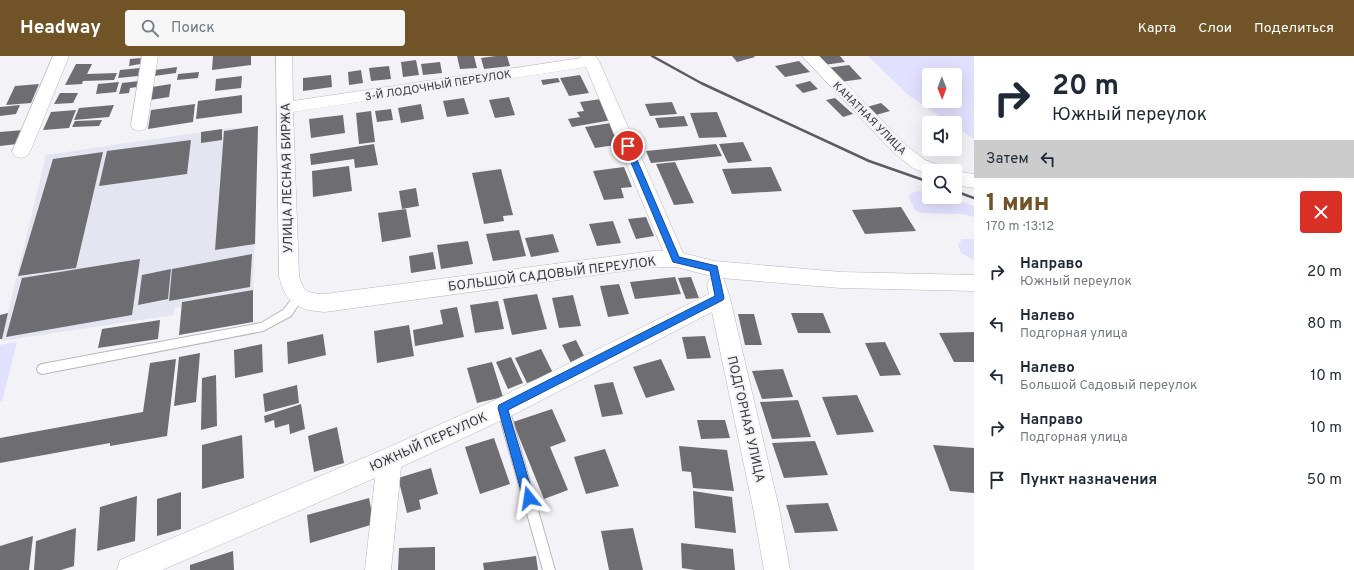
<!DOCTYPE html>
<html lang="ru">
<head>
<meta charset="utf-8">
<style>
  :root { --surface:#fff; --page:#f6f6f7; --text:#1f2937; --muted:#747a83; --accent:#705427 }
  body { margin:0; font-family:Overpass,sans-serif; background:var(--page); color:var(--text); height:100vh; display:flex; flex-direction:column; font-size:15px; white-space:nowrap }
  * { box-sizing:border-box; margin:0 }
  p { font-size:13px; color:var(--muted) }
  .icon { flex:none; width:22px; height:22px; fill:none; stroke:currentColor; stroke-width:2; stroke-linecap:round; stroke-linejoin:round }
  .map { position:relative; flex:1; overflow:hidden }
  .panel { display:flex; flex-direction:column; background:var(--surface); width:380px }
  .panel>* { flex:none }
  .top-card { background:#fff; color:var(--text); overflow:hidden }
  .needle { width:26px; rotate:179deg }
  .controls { position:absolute; left:922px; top:12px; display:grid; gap:8px }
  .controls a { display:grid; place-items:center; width:40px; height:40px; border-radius:4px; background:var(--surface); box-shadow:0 4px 16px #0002; font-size:20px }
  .pin { position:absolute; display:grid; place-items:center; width:34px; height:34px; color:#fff; margin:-17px; border:2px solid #fff; border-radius:50%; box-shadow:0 1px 4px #0007 }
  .me { position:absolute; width:44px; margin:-22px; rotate:345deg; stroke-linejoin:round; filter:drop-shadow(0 0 3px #0008) }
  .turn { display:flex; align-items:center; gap:14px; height:84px; padding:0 12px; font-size:18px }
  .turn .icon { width:52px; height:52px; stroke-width:2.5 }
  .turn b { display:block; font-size:28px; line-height:34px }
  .then { display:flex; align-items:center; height:38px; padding:0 12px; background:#0003; gap:8px; font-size:15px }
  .round { display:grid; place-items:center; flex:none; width:42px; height:42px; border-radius:4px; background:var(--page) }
  .headline { display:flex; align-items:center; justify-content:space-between; height:68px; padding:0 12px }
  h1 { font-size:24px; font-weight:800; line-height:30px; color:var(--accent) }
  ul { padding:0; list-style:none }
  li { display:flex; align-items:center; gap:12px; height:52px; padding:0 12px }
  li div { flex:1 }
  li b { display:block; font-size:15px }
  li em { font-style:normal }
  header { display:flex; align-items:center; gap:24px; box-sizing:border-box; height:56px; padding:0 20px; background:var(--accent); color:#fff }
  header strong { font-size:19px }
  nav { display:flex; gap:22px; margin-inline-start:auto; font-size:14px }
  .search { width:280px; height:36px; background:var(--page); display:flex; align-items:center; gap:10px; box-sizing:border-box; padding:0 14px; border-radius:4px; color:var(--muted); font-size:15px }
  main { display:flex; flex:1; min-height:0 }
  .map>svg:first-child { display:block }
  .built { fill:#e5e5f1 }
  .green { fill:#e1e0fe; fill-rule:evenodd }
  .building { fill:#6e6e72 }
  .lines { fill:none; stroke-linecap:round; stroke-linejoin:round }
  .service-casing { stroke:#b8b8bc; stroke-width:2 }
  .minor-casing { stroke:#b8b8bc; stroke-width:1 }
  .service { fill:#fff; fill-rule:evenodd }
  .minor { fill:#fff; fill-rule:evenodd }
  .rail { stroke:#5c5c5f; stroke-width:2.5 }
  .route { fill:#1a73e8; stroke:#114b97 }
  .labels { text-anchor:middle; stroke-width:4; stroke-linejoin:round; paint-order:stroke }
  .far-street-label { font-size:11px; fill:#38383a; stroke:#f3f3f7 }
  .street-label { font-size:13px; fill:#38383a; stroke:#f3f3f7 }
</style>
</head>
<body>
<header>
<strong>Headway</strong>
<div class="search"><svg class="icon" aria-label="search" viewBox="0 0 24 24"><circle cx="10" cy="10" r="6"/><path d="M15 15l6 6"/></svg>Поиск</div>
<nav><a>Карта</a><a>Слои</a><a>Поделиться</a></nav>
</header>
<main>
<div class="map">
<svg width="974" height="514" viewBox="0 0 974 514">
  <rect width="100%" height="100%" fill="#f3f3f7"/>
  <!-- built -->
  <path class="built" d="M258,70L253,234L182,246L181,251L174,252V259L1,285L46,99L222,73Z"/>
  <!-- green -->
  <path class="green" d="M868,0H974V83L955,70V67H950L908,39ZM929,19H955V45H929Z
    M918,135L929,136V141H947L974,150V161L962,158L921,157L915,154L909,142L910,138Z
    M962,183H974V204L961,197L958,189Z
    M17,286L2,345H0V289Z"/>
  <!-- building -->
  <path class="building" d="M213,0H251V9L212,14Z
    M457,0H474L477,12L460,13Z
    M496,0H507L510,10L484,13L481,2Z
    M732,0H754L755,1L737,6Z
    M816,0H840L845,6L824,9Z
    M141,2L140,8L129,10L130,3Z
    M416,4L419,19L403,21L401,6Z
    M799,5L810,16L785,21L775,10Z
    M440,6L442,17L423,19L421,8Z
    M76,8H92L87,18L117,17L114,24L83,25L82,28L65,29Z
    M849,9L862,23L840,26L827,12Z
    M389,10L391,23L371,25L369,12Z
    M177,11L176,17L154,20L155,14Z
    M140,12L138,20L118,22L120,14Z
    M361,14L363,27L349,29L348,16Z
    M199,16L198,22L177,24L178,18Z
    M331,19L332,31L303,35V22Z
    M580,19L589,37L569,40L560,22Z
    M242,20L241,32L215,35L216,23Z
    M558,22L560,26L543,29L541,24Z
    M139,25L137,31L130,32L129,37L119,38L122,27Z
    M810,25L818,33L803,37L795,29Z
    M119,26L116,36L96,38L98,28Z
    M39,28L31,47L6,49L15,30Z
    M171,28L169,41L150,44L152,31Z
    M60,37H78L73,47L54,48Z
    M242,39V57L196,63L198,45Z
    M509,41L515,59L495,62L489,44Z
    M464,42L469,58L447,61L443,45Z
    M835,42L853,58L843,61L826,44Z
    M601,43L612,64L572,71L568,63L580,61L577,56L584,55L580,46Z
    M672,46L677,58L650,60L645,48Z
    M881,47L890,55L876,59L867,51Z
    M195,48L193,66L148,73L151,54Z
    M421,48L424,63L401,67L398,52Z
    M20,49L16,58L0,60V51Z
    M114,49L109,61L74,64L79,52Z
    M391,53L393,64L377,66L375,55Z
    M76,54L69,72L43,74L51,56Z
    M371,55L375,86L359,88L356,57Z
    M717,56L727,81L699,82L690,57Z
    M343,59L345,77L311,82L309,63Z
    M684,60L688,70L659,72L655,62Z
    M102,64L99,70L72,71L75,65Z
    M611,67L622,88L595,92L585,71Z
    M258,70L255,188L215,194L224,75Z
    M222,73V84L201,87V76Z
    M23,74L17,88L0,90V76Z
    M191,84L187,118L99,130L107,95Z
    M743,86L752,105L728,107L719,88Z
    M374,88L378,109L355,112L354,103L311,109L310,98Z
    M716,88L722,100L651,107L646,95Z
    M103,96L76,212L18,220L53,103Z
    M675,106L694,147L674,149L656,108Z
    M349,110L352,135L313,141L312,115Z
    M624,111L632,131L621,132L624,142L604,144L593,115Z
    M771,111L782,135L732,138L722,113Z
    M501,113L513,159L503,160L504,165L484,168L472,117Z
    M416,132L419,150L402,153L399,135Z
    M901,151L916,175L865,178L852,154Z
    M406,153L411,181L382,186L378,157Z
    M646,161L654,180L636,183L628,163Z
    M613,165L621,187L597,190L589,168Z
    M519,174L526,200L493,205L486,178Z
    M553,178L559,196L531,201L525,182Z
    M468,185L473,208L441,213L437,189Z
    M433,196L436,213L411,217L409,200Z
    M252,198L250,231L169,245L172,213Z
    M140,203L132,259L6,281L22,222Z
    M171,213L168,243L138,249L142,219Z
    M675,221L681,238L635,243L630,226Z
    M691,221L699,242L686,243L678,222Z
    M619,228L629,258L608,261L600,230Z
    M253,234V266L179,279L182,246Z
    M537,238L547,273L512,279L503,243Z
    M573,239L581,270L559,272L552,242Z
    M498,245L504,273L475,277L470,249Z
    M457,251L464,281L415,290L413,274L443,268L440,254Z
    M8,257L2,283H0V259Z
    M791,257H823L831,277H798Z
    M738,258H754L762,289H745Z
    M160,264L158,283L98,292L102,273Z
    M409,269L414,300L377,307L374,275Z
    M974,276V306H954L939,277Z
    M323,278L326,299L288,308L287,286Z
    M705,280L711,302L687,303L682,281Z
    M576,284L586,304L572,309L562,289Z
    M885,286L901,319L880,320L865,287Z
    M262,288L263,316L235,322L234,294Z
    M541,293L553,317L527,327L515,302Z
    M200,297L196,346L174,350L179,301Z
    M511,301L523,327L508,333L496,306Z
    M176,303L167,380L110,390V387L0,407V382L143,356L150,307Z
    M661,303L675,334L646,342L633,311Z
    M492,306L503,341L477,347L467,312Z
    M783,313L793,341L762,343L752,315Z
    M216,319L217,370L201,374L202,322Z
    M613,326L623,358L602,361L594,329Z
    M297,329L299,347L265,356L263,338Z
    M857,339L874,376L837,379L822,341Z
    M798,344L811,381L772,383L760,346Z
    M301,348L305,373L290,378L289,368L275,372L274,364L265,367L264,360Z
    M552,353L566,385L550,391L568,434L544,443L513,366Z
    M697,364H725L730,382L701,383Z
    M337,371L344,407L314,416L308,380Z
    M242,379L244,422L202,433V389Z
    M494,382L510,428L480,438L465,391Z
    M815,385L828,419L784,422L772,387Z
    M933,389L974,392V437L950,435Z
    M679,390L727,394L734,435L693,432L691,416L682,415Z
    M605,393L619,430L586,438L574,401Z
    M431,412L438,438L419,444L421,453L407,457L398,422Z
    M693,435L732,441L736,477L695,472Z
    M181,436V473L157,480V443Z
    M137,440L135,485L97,495L100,451Z
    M369,442L374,468L310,487L307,459Z
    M828,447L838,475L795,477L786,449Z
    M76,472L74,510L61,514H34L36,485Z
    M633,472L643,514H609L601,475Z
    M33,480L29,514H0V490Z
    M681,487L733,493L735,514H695L682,512Z
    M435,491V514H398L399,492Z
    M233,495L234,514H190V509Z
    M536,500L538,514H484L483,507Z"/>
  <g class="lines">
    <defs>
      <path id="service" d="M298,238L301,239L303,242L291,260L263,275L42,318L38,316L37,313L38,310L42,308L261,267L283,254L295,239Z
        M503,347L507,348L509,352L555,514H543L497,352L499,348Z"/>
      <path id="minor" d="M53,0H69L30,96L27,100L21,102L15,100L12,96Z
        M142,0H158L147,69L145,73L139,75L133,73L131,69Z
        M276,0H292L293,45L581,2L579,0H595L599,5L683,197L714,205L841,216L974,219V235L841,232L721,222L724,223L730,242L779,452L790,514H764L753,452L712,256L511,360L401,411L391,514H365L375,422L162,514H117L120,504L380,395L495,344L709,238L707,229L710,223L715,221L676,211H653L325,256C297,254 286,248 279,220ZM586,11L663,195H653L325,238C308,237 304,237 299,220L293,56Z
        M802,0H819L906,89L925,104L942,110L945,115H929V119L913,112L894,97Z
        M955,115L974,118V132L955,129Z"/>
    </defs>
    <!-- service casing -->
    <use href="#service" class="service-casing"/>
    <!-- minor casing -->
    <use href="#minor" class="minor-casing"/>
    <!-- service -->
    <use href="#service" class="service"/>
    <!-- minor -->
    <use href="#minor" class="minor"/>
    <!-- rail -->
    <path class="rail" d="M652,0L701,27L869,105L929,126
      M955,135L974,142"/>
  </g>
  <!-- route -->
  <path class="route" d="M625,88H630L631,90L679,201L717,210L724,242L723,244L508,354L534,442L533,446L529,447L525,446L523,442L498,352L499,349L715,240L710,215L673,206L624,90Z"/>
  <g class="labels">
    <!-- far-street labels -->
    <g class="far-street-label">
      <text transform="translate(438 29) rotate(-9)" y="4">3-Й ЛОДОЧНЫЙ ПЕРЕУЛОК</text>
      <text transform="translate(870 62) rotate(45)" y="4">КАНАТНАЯ УЛИЦА</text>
    </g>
    <!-- street labels -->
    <g class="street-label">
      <text transform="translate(286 122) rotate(-91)" y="5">УЛИЦА ЛЕСНАЯ БИРЖА</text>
      <text transform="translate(552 217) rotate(-7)" y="5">БОЛЬШОЙ САДОВЫЙ ПЕРЕУЛОК</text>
      <text transform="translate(747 363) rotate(77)" y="5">ПОДГОРНАЯ УЛИЦА</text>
      <text transform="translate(428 385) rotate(-24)" y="5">ЮЖНЫЙ ПЕРЕУЛОК</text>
    </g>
  </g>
</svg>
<div class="controls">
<a><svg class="needle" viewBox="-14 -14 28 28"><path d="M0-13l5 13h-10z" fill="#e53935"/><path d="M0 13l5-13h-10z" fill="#747a83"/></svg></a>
<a><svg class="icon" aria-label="sound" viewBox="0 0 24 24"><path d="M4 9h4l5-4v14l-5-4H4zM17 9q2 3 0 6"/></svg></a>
<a><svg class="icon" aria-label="search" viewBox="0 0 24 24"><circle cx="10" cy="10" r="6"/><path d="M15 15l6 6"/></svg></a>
</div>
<div class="pin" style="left:628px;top:90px;background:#d93025"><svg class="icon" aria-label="arrive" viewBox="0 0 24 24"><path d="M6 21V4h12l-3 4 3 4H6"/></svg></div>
<svg class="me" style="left:529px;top:442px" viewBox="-20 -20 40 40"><path d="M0-17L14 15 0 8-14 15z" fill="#1a73e8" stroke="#fff" stroke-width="4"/></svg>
</div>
<section class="panel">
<div class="top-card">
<div class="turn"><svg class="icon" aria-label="right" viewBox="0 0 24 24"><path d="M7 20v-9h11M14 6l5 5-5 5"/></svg><div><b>20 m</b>Южный переулок</div></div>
<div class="then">Затем<svg class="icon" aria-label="left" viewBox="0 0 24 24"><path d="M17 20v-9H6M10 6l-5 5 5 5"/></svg></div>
</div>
<div class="headline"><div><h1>1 мин</h1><p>170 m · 13:12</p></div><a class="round" style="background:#d93025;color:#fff"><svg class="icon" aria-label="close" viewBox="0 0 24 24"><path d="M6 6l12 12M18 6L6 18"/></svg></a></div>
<ul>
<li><svg class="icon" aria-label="right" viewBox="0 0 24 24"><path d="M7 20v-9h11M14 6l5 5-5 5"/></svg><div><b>Направо</b><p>Южный переулок</p></div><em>20 m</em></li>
<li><svg class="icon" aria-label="left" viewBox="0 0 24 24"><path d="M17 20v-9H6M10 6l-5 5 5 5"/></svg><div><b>Налево</b><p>Подгорная улица</p></div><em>80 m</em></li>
<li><svg class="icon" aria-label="left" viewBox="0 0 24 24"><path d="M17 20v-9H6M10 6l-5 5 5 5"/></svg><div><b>Налево</b><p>Большой Садовый переулок</p></div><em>10 m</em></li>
<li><svg class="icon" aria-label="right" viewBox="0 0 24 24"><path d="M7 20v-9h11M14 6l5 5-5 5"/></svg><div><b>Направо</b><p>Подгорная улица</p></div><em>10 m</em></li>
<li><svg class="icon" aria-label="arrive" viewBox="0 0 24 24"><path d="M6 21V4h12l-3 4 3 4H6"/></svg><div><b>Пункт назначения</b></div><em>50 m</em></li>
</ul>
</section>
</main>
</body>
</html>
